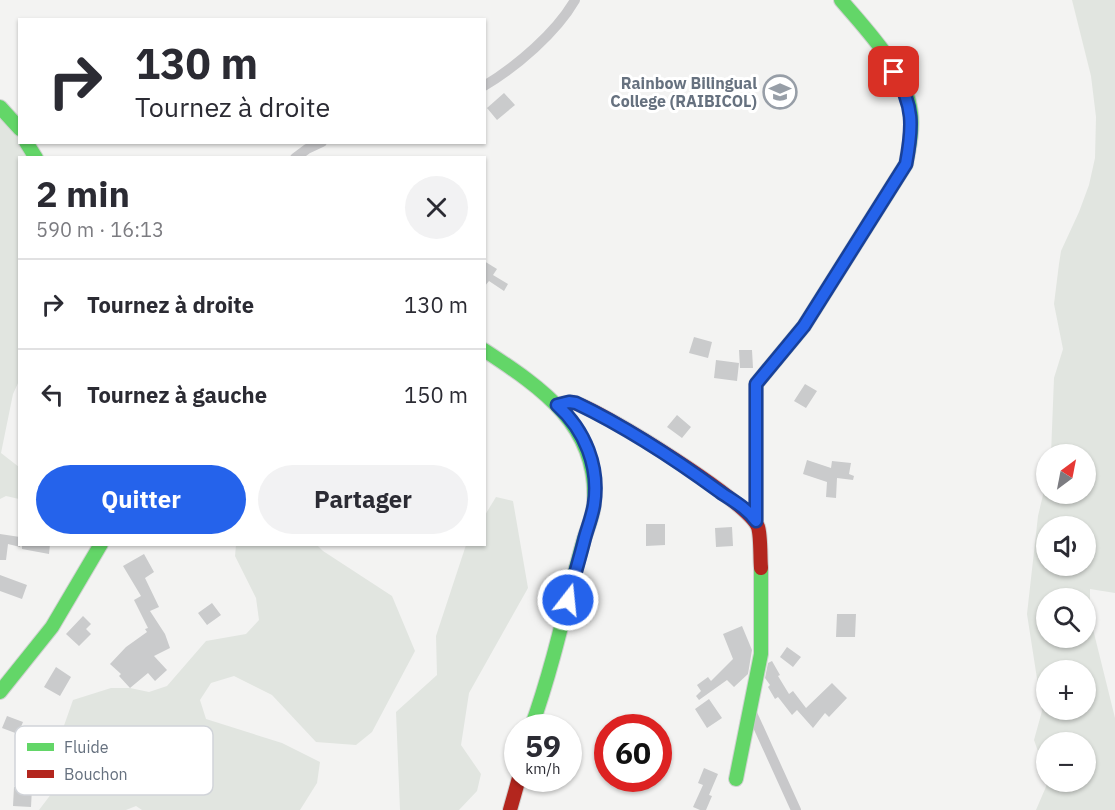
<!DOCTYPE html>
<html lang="fr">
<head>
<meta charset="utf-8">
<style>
  :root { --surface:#fff; --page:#f2f2f3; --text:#2b2b33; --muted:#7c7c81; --line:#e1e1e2; --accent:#2563eb }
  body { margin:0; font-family:"IBM Plex Sans",sans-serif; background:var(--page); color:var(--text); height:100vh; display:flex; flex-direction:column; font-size:22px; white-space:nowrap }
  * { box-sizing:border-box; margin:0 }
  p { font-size:20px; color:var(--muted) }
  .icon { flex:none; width:33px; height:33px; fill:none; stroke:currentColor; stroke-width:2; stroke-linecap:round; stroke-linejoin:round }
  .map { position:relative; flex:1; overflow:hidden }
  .panel { position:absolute; left:18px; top:156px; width:468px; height:390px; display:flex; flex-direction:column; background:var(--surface); border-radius:0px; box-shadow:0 2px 4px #0004 }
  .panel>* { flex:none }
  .top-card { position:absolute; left:18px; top:18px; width:468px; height:126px; border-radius:0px; box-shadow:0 2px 4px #0004; background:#fff; color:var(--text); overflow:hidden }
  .needle { width:39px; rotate:32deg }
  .controls { position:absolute; left:1036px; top:444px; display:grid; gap:12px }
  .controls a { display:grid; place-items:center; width:60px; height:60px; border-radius:50%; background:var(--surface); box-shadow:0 2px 4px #0004; font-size:30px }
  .speed { position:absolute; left:504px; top:714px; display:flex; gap:12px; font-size:30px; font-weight:700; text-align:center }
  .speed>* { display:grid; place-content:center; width:78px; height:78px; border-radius:50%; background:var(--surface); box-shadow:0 2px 4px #0004; line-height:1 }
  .speed small { font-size:15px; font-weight:400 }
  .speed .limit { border:9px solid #d22; background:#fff; color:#111 }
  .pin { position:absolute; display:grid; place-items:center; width:51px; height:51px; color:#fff; margin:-26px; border-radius:12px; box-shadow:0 3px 9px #0006 }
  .me { position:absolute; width:66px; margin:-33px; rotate:16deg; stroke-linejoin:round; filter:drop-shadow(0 0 4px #0008) }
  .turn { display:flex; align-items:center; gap:21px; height:126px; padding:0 18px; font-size:27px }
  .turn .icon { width:78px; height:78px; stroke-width:2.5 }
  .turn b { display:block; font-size:42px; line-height:51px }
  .round { display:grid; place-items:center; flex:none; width:63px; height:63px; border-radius:32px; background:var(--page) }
  .overview { display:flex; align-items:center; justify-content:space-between; height:102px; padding:0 18px }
  h1 { font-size:36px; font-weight:700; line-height:45px }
  .action { display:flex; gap:12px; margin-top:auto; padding:12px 18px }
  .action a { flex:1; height:69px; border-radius:36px; background:var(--accent); color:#fff; font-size:24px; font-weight:700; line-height:69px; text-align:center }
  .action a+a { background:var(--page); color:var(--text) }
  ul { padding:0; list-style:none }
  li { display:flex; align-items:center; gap:18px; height:90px; padding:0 18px; border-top:2px solid var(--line) }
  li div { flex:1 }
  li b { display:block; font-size:22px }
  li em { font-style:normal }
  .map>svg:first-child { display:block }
  .green { fill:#e1e5e0; fill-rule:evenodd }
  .building { fill:#cacbcc }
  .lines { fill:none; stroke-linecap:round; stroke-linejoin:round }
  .fast-casing { stroke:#d0d1d1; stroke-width:16 }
  .jam-casing { stroke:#d0d1d1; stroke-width:16 }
  .street { stroke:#c8c8ca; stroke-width:10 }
  .fast { stroke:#63d668; stroke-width:14 }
  .jam { stroke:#b3261e; stroke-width:14 }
  .route-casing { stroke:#184099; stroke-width:15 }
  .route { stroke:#2563eb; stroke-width:10 }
  .labels { text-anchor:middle; stroke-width:6; stroke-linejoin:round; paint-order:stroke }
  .poi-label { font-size:16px; font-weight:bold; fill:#66717f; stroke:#fff; text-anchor:end }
  .key { fill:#fff; stroke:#d1d4d9; stroke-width:1.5 }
  .key-label { font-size:16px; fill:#66717f }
</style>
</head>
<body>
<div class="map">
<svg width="1115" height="810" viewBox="0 0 1115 810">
  <rect width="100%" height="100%" fill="#f3f3f2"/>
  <!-- green -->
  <path class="green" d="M1072,0H1115V593L1090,589V617L1115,718V810H1036L1048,782H1086V742H1047V777L1034,740L1042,711L1027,614L1038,516L1047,478V494H1086V454H1051L1054,378L1063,349L1054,304L1059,264L1061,251L1079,212L1089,185L1095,158L1096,117L1091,76ZM1047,526H1086V566H1047ZM1047,598H1086V638H1047ZM1047,670H1086V710H1047Z
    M0,108L19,129L20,142L36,157L20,158L19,381L13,394L1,453L19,467V499L6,496L0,499Z
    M496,497L513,501L528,588L469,693L461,745L481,774L477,791L459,810H400L396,712L437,675L436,636L466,545L484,544L485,515Z
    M236,545H317L323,551L392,596L415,651L372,732L356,745L316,742L272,695L234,676L211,683L200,700L206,719L282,743L320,762L317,783L300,810H142L136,806L126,810H39L64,777L60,737L73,700L111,688H130L149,692L167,686L206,641L246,634L259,620L256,598L235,556Z"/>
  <!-- building -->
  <path class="building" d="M504,93L515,105L497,120L487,108Z
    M484,261L497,269L493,275L508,284L504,291L489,281L484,287Z
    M694,337L712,342L708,358L689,353Z
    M739,350H752L753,368H740Z
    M716,360L739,363L737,381L714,378Z
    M805,384L817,391L806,408L794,401Z
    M677,415L691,427L682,438L667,427Z
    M807,460L831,468L832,461L851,463L849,474L854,476L853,480L837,478L836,498L826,497L827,482L803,474Z
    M646,524H665V545L646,546Z
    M732,527L733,546L716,547L715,528Z
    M0,534L20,537V547L8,544L6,560H0Z
    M22,544H50L49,554L22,549Z
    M144,554L154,572L145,578L159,607L150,611L165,634L170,648L154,656L167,670L155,681L148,673L130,688L119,676L121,674L110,664L126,647L147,632L145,629L148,628L134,600L141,596L123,566Z
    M0,575L27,585L22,599L0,591Z
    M212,603L221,615L207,625L198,613Z
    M837,614H856L855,637H836Z
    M83,616L91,624L86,629L91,634L79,646L66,634Z
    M742,626L752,650L748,674L734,687L727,680L699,700L696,696L701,691L697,685L708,677L711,681L733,659L723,634Z
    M787,647L801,657L793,667L780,657Z
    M772,661L780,675L778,676L789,694L793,691L806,708L832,683L847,698L829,717L825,713L813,728L797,710L792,715L778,697L775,699L768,687L770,685L765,678L768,663Z
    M56,667L71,677L60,696L44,687Z
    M709,699L722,718L707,728L695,709Z
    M7,716L23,722L18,734L2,728Z
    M704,768L718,774L709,795L712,796L706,810H700L693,807L703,785L698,783Z
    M14,787L32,788L31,807L13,806Z"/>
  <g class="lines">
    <defs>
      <path id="fast" d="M0,107L20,129
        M26,142L36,158
        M484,350C542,388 599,426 594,504C593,516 588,527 584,539C580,553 576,568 572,583C560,632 548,681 531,728
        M756,521V384L804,326L906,164C909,148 913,130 911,113C906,70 868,32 841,0
        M0,692L52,627L101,544
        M736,779L761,654V568"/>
      <path id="jam" d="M557,405C563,404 569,401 575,403C605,413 747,500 758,527C761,536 760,557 761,568
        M510,810L519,778"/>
    </defs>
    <!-- fast casing -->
    <use href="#fast" class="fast-casing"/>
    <!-- jam casing -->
    <use href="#jam" class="jam-casing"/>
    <!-- street -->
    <path class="street" d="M484,86C516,67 556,33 575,0
      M295,158L307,149L322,142
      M751,711L796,810"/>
    <!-- fast -->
    <use href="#fast" class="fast"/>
    <!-- jam -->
    <use href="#jam" class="jam"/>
  </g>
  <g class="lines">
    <defs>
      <path id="route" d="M568,600C573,580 579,561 584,541C587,529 592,517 594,505C600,467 585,430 557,405L569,402L576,403C626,427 675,459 720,492C733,501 747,508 756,521V384L804,326L906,164C913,126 914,106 894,72"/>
    </defs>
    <!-- route casing -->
    <use href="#route" class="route-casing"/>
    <!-- route -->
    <use href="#route" class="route"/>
  </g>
  <!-- icons -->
  <defs>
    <symbol id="school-ring" viewBox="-11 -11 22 22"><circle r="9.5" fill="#fff" stroke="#979ea7" stroke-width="1.5"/><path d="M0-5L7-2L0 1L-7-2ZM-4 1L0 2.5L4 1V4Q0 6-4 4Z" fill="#979ea7"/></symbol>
  </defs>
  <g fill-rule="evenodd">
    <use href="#school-ring" x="761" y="73" width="38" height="38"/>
  </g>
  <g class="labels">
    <!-- poi labels -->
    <g class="poi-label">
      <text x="757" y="89">Rainbow Bilingual<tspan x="757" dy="18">College (RAIBICOL)</tspan></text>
    </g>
  </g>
  <!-- legend -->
  <rect x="15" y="726" width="198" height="69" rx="9" class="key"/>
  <rect x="27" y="743" width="27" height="8" fill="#63d668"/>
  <rect x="27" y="770" width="27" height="8" fill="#b3261e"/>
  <g class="key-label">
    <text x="64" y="753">Fluide</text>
    <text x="64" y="780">Bouchon</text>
  </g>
</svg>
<div class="controls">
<a><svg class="needle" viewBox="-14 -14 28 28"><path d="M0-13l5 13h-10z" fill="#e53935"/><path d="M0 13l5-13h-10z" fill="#7c7c81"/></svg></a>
<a><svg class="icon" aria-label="sound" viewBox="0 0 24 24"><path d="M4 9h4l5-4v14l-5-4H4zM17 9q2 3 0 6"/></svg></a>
<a><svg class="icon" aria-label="search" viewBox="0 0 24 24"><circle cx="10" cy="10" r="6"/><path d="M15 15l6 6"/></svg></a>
<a>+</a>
<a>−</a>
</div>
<div class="speed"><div>59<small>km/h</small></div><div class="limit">60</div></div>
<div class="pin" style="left:894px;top:72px;background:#d93025"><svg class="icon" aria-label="arrive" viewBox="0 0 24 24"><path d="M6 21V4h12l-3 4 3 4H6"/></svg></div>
<svg class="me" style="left:568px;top:600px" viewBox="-20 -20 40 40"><circle r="17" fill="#2563eb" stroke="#fff" stroke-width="3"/><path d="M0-11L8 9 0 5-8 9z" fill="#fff"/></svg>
<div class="top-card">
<div class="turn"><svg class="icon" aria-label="right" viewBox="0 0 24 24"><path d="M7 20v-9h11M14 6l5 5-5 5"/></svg><div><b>130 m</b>Tournez à droite</div></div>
</div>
<section class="panel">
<div class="overview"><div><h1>2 min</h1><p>590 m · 16:13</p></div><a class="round"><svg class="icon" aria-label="close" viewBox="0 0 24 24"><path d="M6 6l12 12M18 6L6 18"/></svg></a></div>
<ul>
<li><svg class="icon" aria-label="right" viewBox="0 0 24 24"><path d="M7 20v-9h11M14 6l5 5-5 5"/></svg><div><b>Tournez à droite</b></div><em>130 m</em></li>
<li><svg class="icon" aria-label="left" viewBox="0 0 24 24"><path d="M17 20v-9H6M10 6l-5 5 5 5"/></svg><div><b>Tournez à gauche</b></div><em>150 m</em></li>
</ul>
<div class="action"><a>Quitter</a><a>Partager</a></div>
</section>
</div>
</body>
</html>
